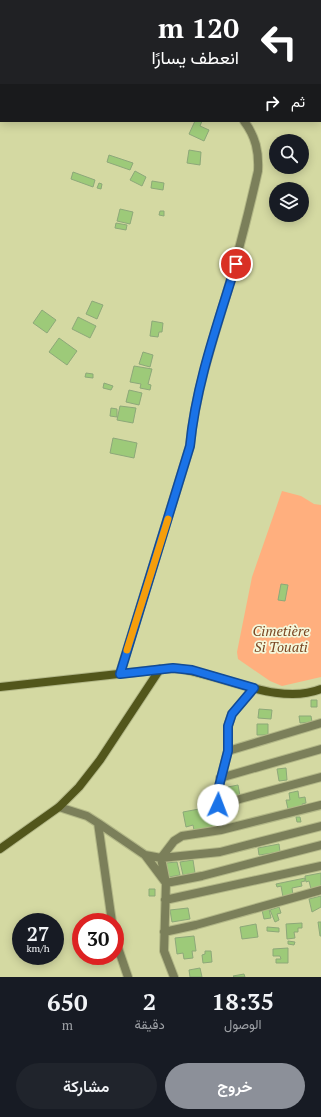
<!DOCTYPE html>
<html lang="ar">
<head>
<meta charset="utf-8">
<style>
  :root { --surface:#171b24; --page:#20242c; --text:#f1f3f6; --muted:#9ea1a6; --accent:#8c9099 }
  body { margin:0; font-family:"PT Serif",Vazirmatn,serif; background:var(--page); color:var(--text); direction:rtl; height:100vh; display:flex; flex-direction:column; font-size:15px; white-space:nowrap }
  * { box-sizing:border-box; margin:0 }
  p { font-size:13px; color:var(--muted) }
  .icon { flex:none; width:22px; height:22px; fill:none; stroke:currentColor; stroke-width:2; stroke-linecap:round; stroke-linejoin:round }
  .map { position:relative; height:977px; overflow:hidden; direction:ltr }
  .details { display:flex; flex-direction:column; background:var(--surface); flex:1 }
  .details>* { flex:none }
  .guide { position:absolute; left:0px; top:0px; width:321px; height:122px; box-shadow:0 2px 10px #0003; direction:rtl; background:#202124; color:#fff; overflow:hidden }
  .buttons { position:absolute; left:269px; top:134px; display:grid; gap:8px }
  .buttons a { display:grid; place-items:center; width:40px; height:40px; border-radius:50%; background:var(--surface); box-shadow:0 2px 10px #0003; font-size:20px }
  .speed { position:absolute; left:12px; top:913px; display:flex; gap:8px; font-size:20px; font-weight:700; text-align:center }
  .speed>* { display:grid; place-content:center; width:52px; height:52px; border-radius:50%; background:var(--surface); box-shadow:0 2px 10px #0003; line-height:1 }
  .speed small { font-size:10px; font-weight:400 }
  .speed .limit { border:6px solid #d22; background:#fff; color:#111 }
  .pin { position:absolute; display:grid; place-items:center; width:34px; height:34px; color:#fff; margin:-17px; border:2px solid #fff; border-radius:50%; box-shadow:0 1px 4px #0007 }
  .me { position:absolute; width:44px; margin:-22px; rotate:2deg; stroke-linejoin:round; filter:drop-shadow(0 0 3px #0008) }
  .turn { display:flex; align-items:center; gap:14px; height:84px; padding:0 16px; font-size:18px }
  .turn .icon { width:52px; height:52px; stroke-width:2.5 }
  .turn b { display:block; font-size:28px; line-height:34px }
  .then { display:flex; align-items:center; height:38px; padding:0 16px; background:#0003; gap:8px; font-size:15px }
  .eta { display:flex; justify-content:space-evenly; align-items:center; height:68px; text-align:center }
  .eta b { font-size:24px; font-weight:600; line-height:28px }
  .primary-button { display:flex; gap:8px; margin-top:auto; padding:8px 16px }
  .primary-button a { flex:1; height:46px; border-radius:24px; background:var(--accent); color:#fff; font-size:16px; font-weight:600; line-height:46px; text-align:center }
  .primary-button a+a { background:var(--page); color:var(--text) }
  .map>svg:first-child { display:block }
  .green { fill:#ffaf7e }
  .building { fill:#9dca79; stroke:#8da879 }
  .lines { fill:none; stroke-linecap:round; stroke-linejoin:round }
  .street-casing { stroke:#b2b787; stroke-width:10 }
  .secondary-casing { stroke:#b2b787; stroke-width:10 }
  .street { stroke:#7b7f5a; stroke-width:8 }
  .secondary { stroke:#52561b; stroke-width:8 }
  .route-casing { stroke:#114b97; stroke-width:10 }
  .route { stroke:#1a73e8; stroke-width:7 }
  .slow { stroke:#f59e0b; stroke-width:7 }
  .labels { text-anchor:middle; stroke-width:3.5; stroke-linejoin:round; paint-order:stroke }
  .park-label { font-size:14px; font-style:italic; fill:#7a4521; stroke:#f4f8dc }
</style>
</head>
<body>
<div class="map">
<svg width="321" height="977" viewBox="0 0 321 977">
  <rect width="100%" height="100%" fill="#d4d9a2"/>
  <!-- green -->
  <path class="green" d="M282,491L301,496L314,504L321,505V677L282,686L270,681L238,659L237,652L252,577Z"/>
  <!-- building -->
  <path class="building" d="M195,121H202L200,126L209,130L204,141L189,134Z
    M189,150L201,152L200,165L187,163Z
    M109,155L133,163L130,170L107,162Z
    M135,171L146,177L142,186L130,180Z
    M73,172L95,180L93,187L71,179Z
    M152,181L164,183L163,190L151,188Z
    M99,183L102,184L101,189L97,188Z
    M120,209L133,212L130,224L117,221Z
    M160,211H164V216L159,215Z
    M116,223L127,225L126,230L115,228Z
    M92,301L103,305L97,319L86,314Z
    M42,310L56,320L47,333L33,323Z
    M78,317L96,326L90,338L72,329Z
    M152,321L163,323L162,332H159L158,337L150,336Z
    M59,338L77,351L67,365L49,352Z
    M143,352L153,355L150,367L139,364Z
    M134,366L152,369L148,384L151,385L150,390L140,388L141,384L130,382Z
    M86,373L93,374V378L85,377Z
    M104,383L113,386L111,390L103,388Z
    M129,390L142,393L139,405L126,402Z
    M120,406L136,408L133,423L117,420Z
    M111,408L117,409V417L110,416Z
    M113,438L137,443L134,458L110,453Z
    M281,584L288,585L285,601L278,600Z
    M311,700H317V707H311Z
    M259,709L272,710L271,719L258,718Z
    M299,716H311L312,722L300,723Z
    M257,724H268V735H257Z
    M286,768L287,780L279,781L277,769Z
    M238,785L240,796L231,800L228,787Z
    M298,791L299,798L305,797L306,803L302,804L303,806L288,809L286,800H290L289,793Z
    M215,806L219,826L194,830L193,825L186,827L183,812Z
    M230,811L232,817L227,819L226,812Z
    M296,817H300L301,822H297Z
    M279,844L280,852L259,855L258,848Z
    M193,860L195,873L183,875L180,862Z
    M177,862L180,875L169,877L166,863Z
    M321,873V886L311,889L309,881L306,882L305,876Z
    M305,878V881L301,882L302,886L292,888L293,895L283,897L281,886L277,887L276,884Z
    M149,889H155V896H149Z
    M321,896V907L312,912L309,899Z
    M279,907L281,913L277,914L279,920L275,922L270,910Z
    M188,908L190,919L172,922L170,910Z
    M269,909L271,918L264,919L262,910Z
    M318,922H321V936H320Z
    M302,923V928H298V932H294L295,938L287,939L286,924Z
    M256,924L258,937L242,939L240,927Z
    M267,927L279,928V932L267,931Z
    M194,936L196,951H192L193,958L184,959L183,953L177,954L175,938Z
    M288,941L295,942L294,945L288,944Z
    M288,948V963H276V959H281L280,956H273V949Z
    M205,951H211L212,962L203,963L202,955L205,954Z
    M200,968L202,977H190L189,970Z
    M244,974L245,977H234L233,976Z"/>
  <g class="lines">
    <defs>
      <path id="street" d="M0,7L1,8
        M120,673L190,446C195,392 213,341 228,289C239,250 249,211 258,171C259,152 256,137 244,121
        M228,751L321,723
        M220,778L321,749
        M218,805L321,777
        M59,807L87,816L98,823L112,922
        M98,823L145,855L161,858L220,852L321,826
        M221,830L217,794L228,751V726L232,714L254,688
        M145,855L166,883L202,876L321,845
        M165,900L321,866
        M164,932L196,925L321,890
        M115,939L128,977
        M174,977L164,951L166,883L161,858L174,841L182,836L221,830L321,805"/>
      <path id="secondary" d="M0,687L173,668C219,672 277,707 321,689
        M0,849L59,807L79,787L100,760L160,669"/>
    </defs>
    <!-- street casing -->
    <use href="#street" class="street-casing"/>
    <!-- secondary casing -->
    <use href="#secondary" class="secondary-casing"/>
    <!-- street -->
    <use href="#street" class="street"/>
    <!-- secondary -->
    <use href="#secondary" class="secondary"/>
  </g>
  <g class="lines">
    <defs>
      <path id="route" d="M218,805L217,794L228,751V726L232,714L254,688L192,670L173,668L120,674L190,446C196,383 218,323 236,264"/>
    </defs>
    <!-- route casing -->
    <use href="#route" class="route-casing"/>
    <!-- route -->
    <use href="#route" class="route"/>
    <!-- slow -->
    <path class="slow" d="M127,650L168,519"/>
  </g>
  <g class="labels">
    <!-- park labels -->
    <g class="park-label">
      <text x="281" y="636">Cimetière<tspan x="281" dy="16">Si Touati</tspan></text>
    </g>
  </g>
</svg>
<div class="buttons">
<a><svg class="icon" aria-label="search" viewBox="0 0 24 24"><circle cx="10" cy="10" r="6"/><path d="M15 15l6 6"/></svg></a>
<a><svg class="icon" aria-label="layers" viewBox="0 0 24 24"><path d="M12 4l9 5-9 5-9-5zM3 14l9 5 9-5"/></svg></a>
</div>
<div class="speed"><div>27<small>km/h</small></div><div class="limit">30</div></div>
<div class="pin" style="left:236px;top:264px;background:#d93025"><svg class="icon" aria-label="arrive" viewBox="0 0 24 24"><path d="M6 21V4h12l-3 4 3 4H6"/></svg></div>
<svg class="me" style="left:218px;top:805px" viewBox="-20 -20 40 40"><circle r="19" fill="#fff"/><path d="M0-13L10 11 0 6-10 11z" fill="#1a73e8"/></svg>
<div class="guide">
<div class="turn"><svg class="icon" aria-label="left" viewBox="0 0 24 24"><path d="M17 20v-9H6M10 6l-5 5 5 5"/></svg><div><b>120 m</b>انعطف يسارًا</div></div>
<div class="then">ثم<svg class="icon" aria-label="right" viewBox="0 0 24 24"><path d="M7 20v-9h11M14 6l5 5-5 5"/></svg></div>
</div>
</div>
<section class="details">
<div class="eta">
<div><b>18:35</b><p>الوصول</p></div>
<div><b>2</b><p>دقيقة</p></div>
<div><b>650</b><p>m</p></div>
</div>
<div class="primary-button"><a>خروج</a><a>مشاركة</a></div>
</section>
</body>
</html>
